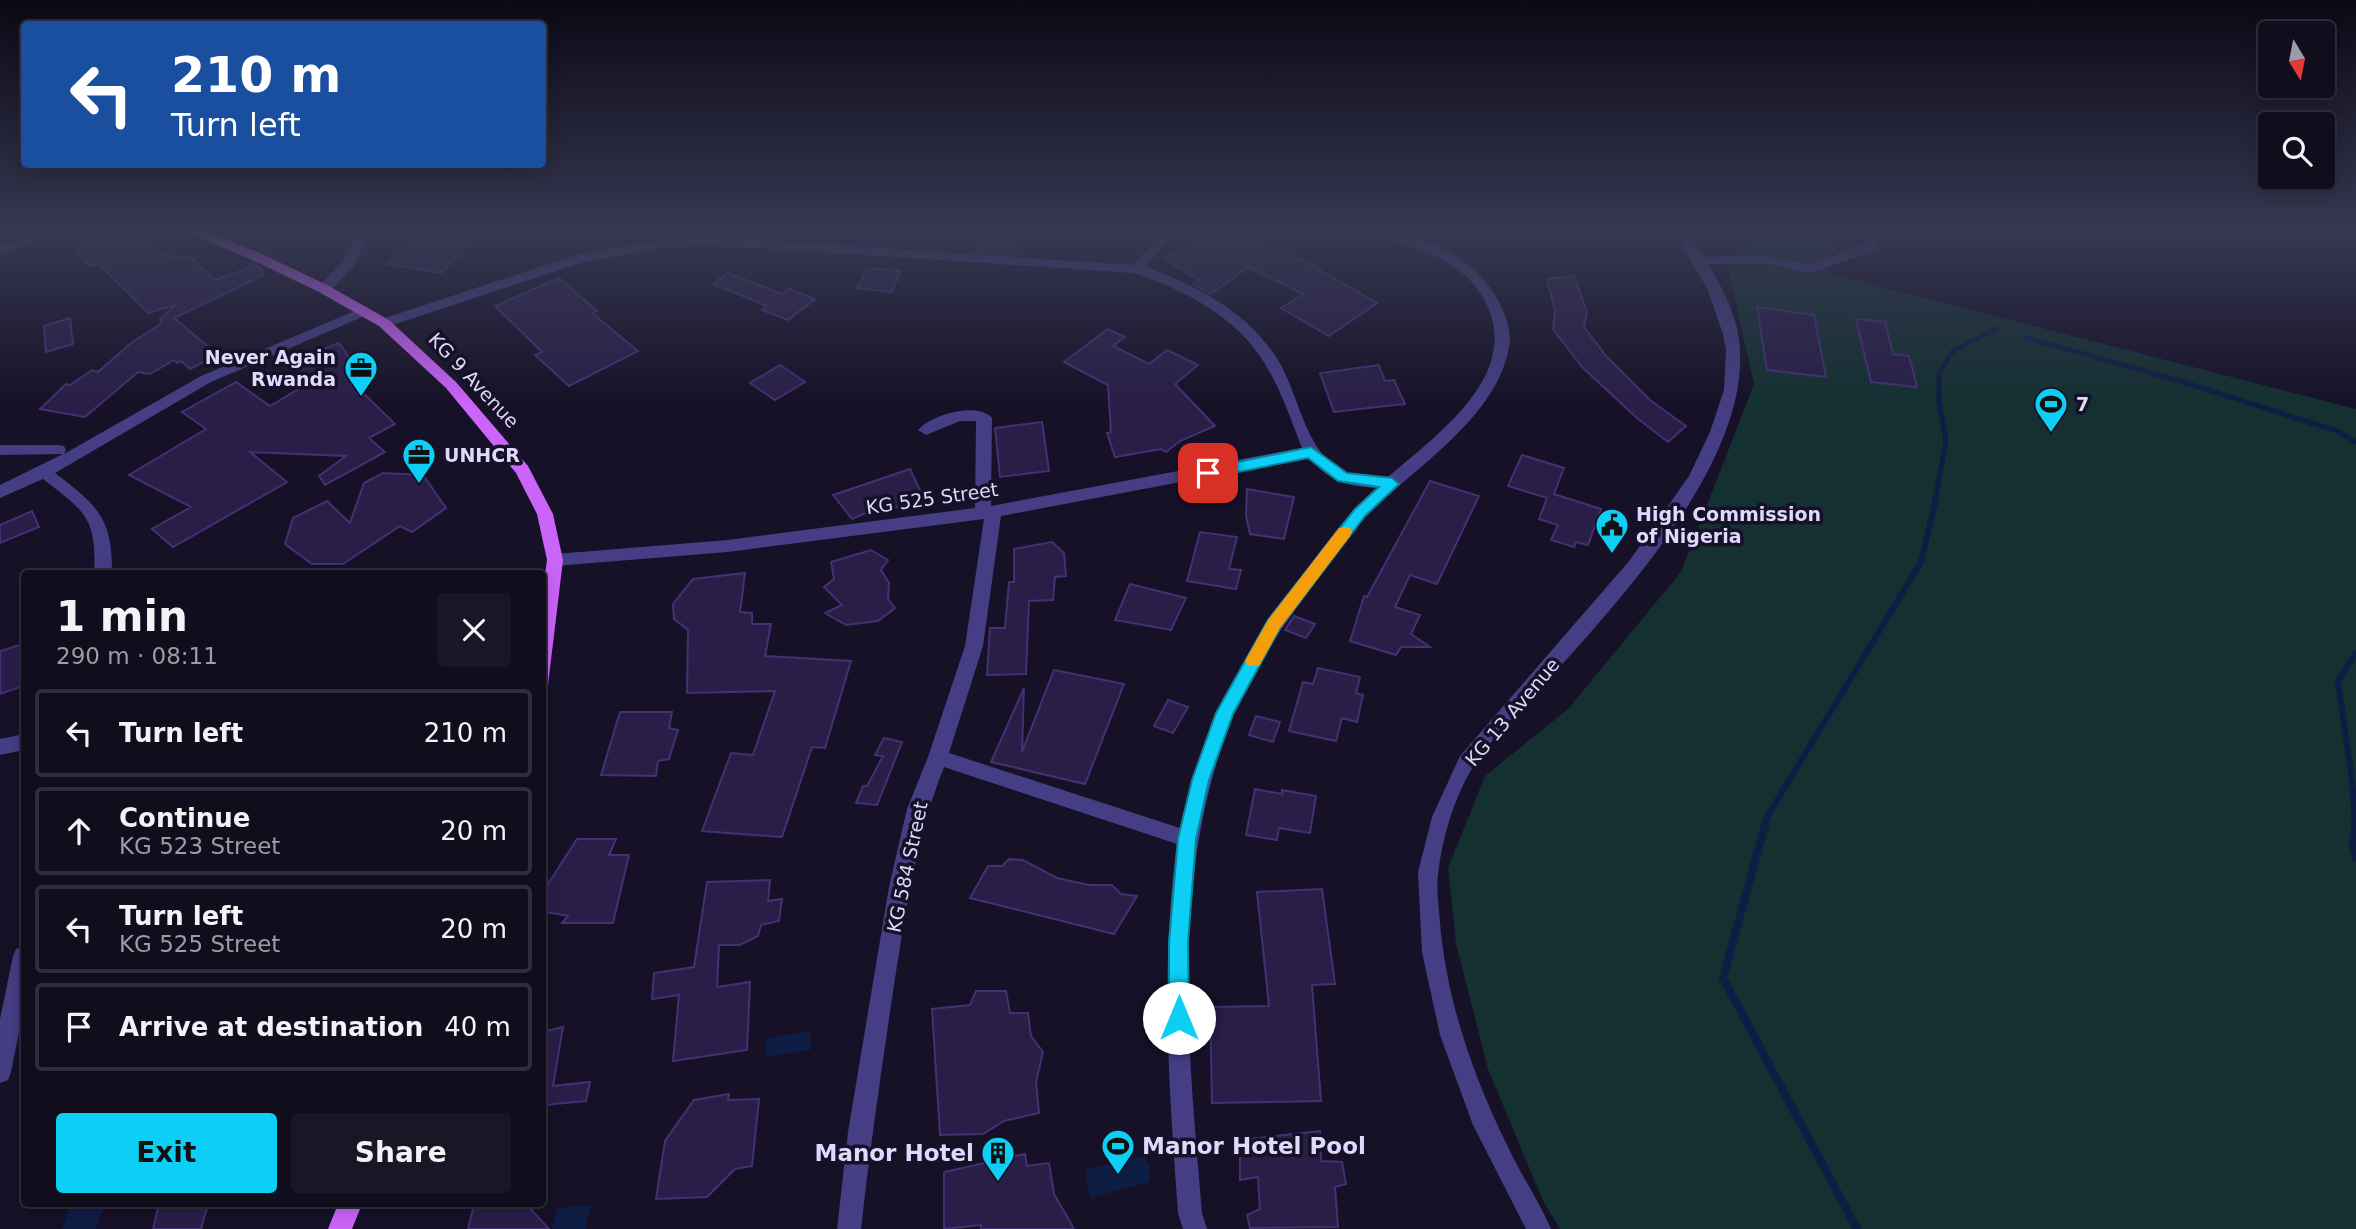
<!DOCTYPE html>
<html lang="en">
<head>
<meta charset="utf-8">
<style>
  :root { --surface:#100d1d; --page:#191626; --text:#f1f3f6; --muted:#9c9ca4; --line:#302d3b; --accent:#0dcff5 }
  body { margin:0; font-family:"DejaVu Sans",sans-serif; background:var(--page); color:var(--text); height:100vh; display:flex; flex-direction:column; font-size:26px; white-space:nowrap }
  * { box-sizing:border-box; margin:0 }
  p { font-size:23px; color:var(--muted) }
  .icon { flex:none; width:38px; height:38px; fill:none; stroke:currentColor; stroke-width:2; stroke-linecap:round; stroke-linejoin:round }
  .map { position:relative; flex:1; overflow:hidden }
  .sheet { position:absolute; left:21px; top:570px; width:525px; height:637px; display:flex; flex-direction:column; background:var(--surface); border-radius:7px; box-shadow:0 4px 18px #0003,0 0 0 2px var(--line) }
  .sheet>* { flex:none }
  .banner { position:absolute; left:21px; top:21px; width:525px; height:147px; border-radius:7px; box-shadow:0 4px 18px #0003,0 0 0 2px var(--line); background:#1a4fa0; color:#fff; overflow:hidden }
  .needle { width:46px; rotate:170deg }
  .controls { position:absolute; left:2258px; top:21px; display:grid; gap:14px }
  .controls a { display:grid; place-items:center; width:77px; height:77px; border-radius:7px; background:var(--surface); box-shadow:0 4px 18px #0003,0 0 0 2px var(--line); font-size:35px }
  .pin { position:absolute; display:grid; place-items:center; width:60px; height:60px; color:#fff; margin:-30px; border-radius:14px; box-shadow:0 4px 10px #0006 }
  .me { position:absolute; width:77px; margin:-38px; rotate:0deg; stroke-linejoin:round; filter:drop-shadow(0 0 5px #0008) }
  .turn { display:flex; align-items:center; gap:24px; height:147px; padding:0 35px; font-size:32px }
  .turn .icon { width:91px; height:91px; stroke-width:2.5 }
  .turn b { display:block; font-size:49px; line-height:60px }
  .round { display:grid; place-items:center; flex:none; width:74px; height:74px; border-radius:7px; background:var(--page) }
  .summary { display:flex; align-items:center; justify-content:space-between; height:119px; padding:0 35px }
  h1 { font-size:42px; font-weight:600; line-height:52px }
  .primary-button { display:flex; gap:14px; margin-top:auto; padding:14px 35px }
  .primary-button a { flex:1; height:80px; border-radius:7px; background:var(--accent); color:#111; font-size:28px; font-weight:600; line-height:80px; text-align:center }
  .primary-button a+a { background:var(--page); color:var(--text) }
  ul { padding:0; list-style:none }
  li { display:flex; align-items:center; gap:21px; height:88px; margin:0 14px 10px; padding:0 21px; border:4px solid var(--line); border-radius:7px }
  li div { flex:1 }
  li b { display:block; font-size:26px }
  li em { font-style:normal }
  .map>svg:first-child { display:block }
  .green { fill:#143031 }
  .water { fill:#0d1d44 }
  .lines { fill:none; stroke-linecap:round; stroke-linejoin:round }
  .stream-far2 { stroke:#0d1d44; stroke-width:5 }
  .stream-far1 { stroke:#0d1d44; stroke-width:6 }
  .stream { stroke:#0d1d44; stroke-width:8 }
  .building { fill:#291e48; stroke:#423173; stroke-width:2 }
  .minor { fill:#453e84; fill-rule:evenodd }
  .major { fill:#cb64f9; fill-rule:evenodd }
  .route { fill:#0dcff5; stroke:#08879f; stroke-width:2 }
  .slow { fill:#f59e0b }
  .labels { text-anchor:middle; stroke-width:7; stroke-linejoin:round; paint-order:stroke }
  .poi-label { font-size:19px; font-weight:bold; fill:#dfd9fd; stroke:#161127; text-anchor:start }
  .street-label { font-size:19px; fill:#dfd9fd; stroke:#161127 }
  .near-poi-label { font-size:23px; font-weight:bold; fill:#dfd9fd; stroke:#161127; text-anchor:start }
</style>
</head>
<body>
<div class="map">
<svg width="2356" height="1229" viewBox="0 0 2356 1229">
  <rect width="100%" height="100%" fill="#161127"/>
  <!-- green -->
  <path class="green" d="M1760,232H1843L1825,272L2356,409V1229H1560L1543,1201L1488,1069L1456,944L1448,868L1485,776L1568,709L1681,572L1754,384L1727,264Z"/>
  <!-- water -->
  <path class="water" d="M810,1030L811,1050L766,1057V1039Z
    M1144,1156L1149,1166V1182L1090,1198L1085,1170Z
    M71,1204H105L96,1229H62Z
    M591,1205L585,1229H552L557,1208Z"/>
  <g class="lines">
    <!-- stream-far2 -->
    <path class="stream-far2" d="M2027,338L2180,381L2337,431L2356,442
      M1935,500L1946,441L1939,402V374L1953,351L1997,329"/>
    <!-- stream-far1 -->
    <path class="stream-far1" d="M1764,827L1767,817L1921,562L1936,498
      M2355,827L2352,780L2338,681L2356,653"/>
    <!-- stream -->
    <path class="stream" d="M1765,825L1723,978L1857,1229
      M2355,825L2353,847L2356,857"/>
  </g>
  <!-- building -->
  <path class="building" d="M87,232H146L157,252L177,258L191,257L215,280L256,265L260,267L264,275L174,318L218,355L190,369L181,361L177,363L174,360L150,374L138,372L85,417L40,409L66,384L70,385L92,370L98,372L131,343L162,323L160,319L176,305L148,313L99,264L89,266L76,249L85,241Z
    M422,232H438L476,238L441,273L387,264Z
    M991,232H1026L1014,254L972,252L980,233Z
    M1211,232H1240L1311,265L1377,303L1329,336L1281,308L1303,294L1248,267L1211,294L1193,284L1199,280L1164,259Z
    M867,268L900,271L892,292L857,288Z
    M728,273L782,294L789,289L815,299L788,320L762,310L767,306L713,284Z
    M1574,276L1587,312L1584,327L1607,357L1650,400L1686,426L1668,442L1637,418L1582,367L1553,329L1555,310L1547,279Z
    M559,278L597,311L592,313L638,351L569,386L535,355L542,352L495,306Z
    M1757,307L1814,315L1826,377L1767,370Z
    M70,318L73,344L46,352L44,326Z
    M1856,319L1885,322L1893,354L1909,356L1917,387L1871,382Z
    M1108,329L1125,337L1113,346L1149,364L1167,350L1198,365L1175,384L1215,426L1180,441L1166,452L1161,449L1115,457L1107,433L1111,432L1108,385L1064,362Z
    M339,343L362,375L350,380L395,424L369,438L385,452L325,485L319,476L346,456L250,452L287,482L173,547L152,529L191,507L129,475L206,429L182,412L236,382L270,406L305,385L290,362Z
    M780,365L805,382L775,400L750,383Z
    M1379,365L1385,381L1394,380L1405,404L1334,412L1320,373Z
    M1042,422L1049,471L1000,477L995,428Z
    M1522,455L1564,468L1554,494L1601,509L1588,545L1576,542L1574,547L1551,540L1558,525L1539,519L1547,498L1508,486Z
    M910,469L924,499L879,513L877,508L852,519L833,495Z
    M383,473L423,475L446,508L412,532L400,526L343,564H312L285,544L293,518L327,501L350,523L364,483Z
    M1430,481L1479,496L1437,584L1410,575L1395,607L1420,615L1411,634L1430,647H1401L1396,655L1350,641L1364,596L1367,597Z
    M1247,489L1294,497L1284,539L1250,534L1246,516Z
    M32,511L39,527L0,543V525Z
    M1200,532L1237,537L1229,569L1241,570L1236,589L1187,581Z
    M1052,542L1064,553L1066,576L1055,577L1053,600L1029,601L1026,674L987,675L990,628H1005L1009,582H1014V549Z
    M871,550L888,560L881,570L889,583L888,599L895,608L878,621L846,625L825,613L842,605L824,587L834,579L831,562Z
    M745,573L740,612L752,613V624H771L765,656L851,661L825,748L812,747L782,837L702,831L731,753L753,755L775,691L687,693L688,630L674,619L673,604L693,579Z
    M1130,584L1186,598L1171,630L1115,620Z
    M1294,616L1315,624L1306,638L1285,630Z
    M23,644V686L0,694V651Z
    M1318,668L1360,677L1356,693L1363,695L1357,722L1342,718L1336,741L1289,731L1303,682L1313,684Z
    M1054,670L1124,684L1085,784L991,762L1024,688L1022,752Z
    M1168,700L1188,707L1173,733L1154,726Z
    M620,712H672L669,728L678,730L669,759L658,761L656,776L601,775Z
    M1256,716L1280,722L1273,742L1249,735Z
    M884,738L902,742L877,805L856,803L863,786H867L883,756L875,755Z
    M1255,789L1282,794V790L1316,796L1310,833L1279,828L1277,840L1246,835Z
    M577,839H616L609,855H629L613,923H562L568,916L546,912L544,896L548,884Z
    M1009,859L1023,860L1057,878L1089,885H1112L1121,894L1137,896L1114,934L970,898L988,866H1002Z
    M770,880L768,901L782,899L779,921L761,925L758,936L740,945H719L717,987L750,982L747,1050L673,1061L679,995L652,999L654,973L694,967L707,882Z
    M1322,889L1335,984L1312,985L1321,1101L1212,1103L1210,1007L1269,1006L1257,892Z
    M976,991H1006L1010,1013H1028L1031,1036L1043,1052L1036,1082L1039,1113L1004,1121L983,1134L940,1135L932,1009L970,1005Z
    M563,1027L553,1086L590,1082L586,1101L545,1105L547,1094H542V1032Z
    M729,1094L728,1100L759,1099L752,1166L735,1169L707,1197L656,1199L665,1141L694,1100Z
    M1320,1131L1321,1161L1342,1162L1346,1184L1335,1187L1338,1227L1250,1228L1247,1215L1260,1209L1258,1177L1240,1180V1140Z
    M1025,1154L1027,1166L1049,1163L1054,1194L1074,1229H981V1225L944,1229V1172Z
    M159,1204H208L201,1229H153Z
    M474,1204H526L549,1229H468Z"/>
  <g class="lines">
    <!-- minor -->
    <path class="minor" d="M37,232H55L0,256V247Z
      M357,232H370L354,266L329,292H319V286L343,261Z
      M1163,232H1176L1145,267C1197,285 1248,312 1278,360C1299,394 1304,448 1340,470C1353,478 1373,476 1387,478C1432,438 1515,382 1490,312C1483,294 1471,278 1454,267C1440,257 1423,250 1406,245C1395,241 1380,239 1372,232C1422,232 1475,256 1499,302C1506,315 1512,332 1509,347C1496,422 1407,471 1360,523C1343,542 1329,564 1314,584C1284,625 1253,667 1234,714C1169,873 1188,1046 1202,1213L1207,1229H1183L1178,1213C1169,1090 1160,968 1177,844L944,767C916,837 906,911 894,985C882,1066 870,1147 861,1229H837L848,1132L889,887L907,809L928,757L965,646L984,519L728,552L555,566L547,560L555,554L728,540L975,508L976,421H960L926,435L918,430C931,415 977,401 992,418L991,506L1302,448C1291,420 1281,390 1265,364C1237,317 1185,290 1134,273L775,249L701,246L662,248L584,262L389,326L384,327L377,323L379,320L576,255L662,240L701,238L775,241L1133,265ZM1308,458C1333,482 1341,485 1376,488C1349,512 1328,541 1306,570C1240,657 1206,721 1180,828L949,753L983,646L1001,516Z
      M1674,232H1687L1704,257L1756,255L1810,264L1865,244L1872,232H1885L1875,250L1810,273L1770,264H1708C1724,290 1739,320 1740,351C1746,464 1621,599 1549,679C1525,706 1489,740 1471,770C1453,801 1442,839 1438,874C1436,890 1439,907 1440,923C1447,1002 1473,1076 1508,1147C1521,1175 1539,1201 1551,1229H1526L1473,1125L1440,1035L1422,952L1418,872L1432,817L1460,756L1630,560L1689,476L1710,432L1724,390L1726,350L1723,334L1707,288Z
      M364,307L369,308V314L211,382L55,473C97,505 113,518 112,574H94C97,517 85,512 43,479L0,498V485L63,454L0,455V445H58L64,446L66,450L64,454L201,376Z
      M24,734V750L0,755V739Z
      M24,946V1007L11,1072L8,1080L0,1083V1019L13,956L16,949Z"/>
    <!-- major -->
    <path class="major" d="M186,232H205L258,252L329,286L389,320L456,382L528,466L553,514L563,560L548,685L542,687V596L547,560L537,514L516,473L446,388L379,326L319,292L248,258Z
      M338,1204H362L352,1229H328Z"/>
  </g>
  <!-- sky -->
  <linearGradient id="sky" x2="0" y2="1"><stop stop-color="#0c0915"/><stop offset="0.57" stop-color="#363852"/><stop offset="1" stop-color="#363852" stop-opacity="0"/></linearGradient>
  <rect width="2356" height="404" fill="url(#sky)"/>
  <!-- route -->
  <path class="route" d="M1311,447L1347,473L1392,478L1399,484L1365,516L1280,628L1233,714L1209,780L1196,839L1188,942L1189,1018L1186,1024L1179,1027L1172,1024L1169,1018V942L1178,839L1192,780L1216,713L1268,620L1355,509L1379,487L1338,481L1308,458L1208,478L1201,473L1208,468Z"/>
  <!-- slow -->
  <path class="slow" d="M1345,527L1350,528L1352,532L1350,536L1280,628L1259,666H1248L1245,661L1268,620L1339,528Z"/>
  <!-- icons -->
  <defs>
    <symbol id="office-pin" viewBox="-11 -11 22 30"><path d="M0 17L-7.5 6A9.5 9.5 0 1 1 7.5 6Z" fill="#0dcff5" stroke="#161127"/><path d="M-6-3h4V-5.5h4V-3h4V5H-6ZM-1-4.5V-3h2v-1.5ZM-6 0V1H6V0Z" fill="#111"/></symbol>
    <symbol id="stadium-pin" viewBox="-11 -11 22 30"><path d="M0 17L-7.5 6A9.5 9.5 0 1 1 7.5 6Z" fill="#0dcff5" stroke="#161127"/><path d="M0-5a6.5 5 0 1 0 0 10a6.5 5 0 1 0 0-10ZM-3.5-1.8h7v3.6h-7Z" fill="#111"/></symbol>
    <symbol id="civic-pin" viewBox="-11 -11 22 30"><path d="M0 17L-7.5 6A9.5 9.5 0 1 1 7.5 6Z" fill="#0dcff5" stroke="#161127"/><path d="M-.6-6.5H3V-4.5H.6V-3L4-1V1h2V6H-6V1h2V-1L-.6-3ZM-1.2 2.5V6h2.4V2.5Z" fill="#111"/></symbol>
    <symbol id="building-pin" viewBox="-11 -11 22 30"><path d="M0 17L-7.5 6A9.5 9.5 0 1 1 7.5 6Z" fill="#0dcff5" stroke="#161127"/><path d="M-4-6H4V6H1V3H-1V6H-4ZM-2.5-4.3h1.7v1.8h-1.7ZM.8-4.3h1.7v1.8H.8ZM-2.5-1h1.7V.8h-1.7ZM.8-1h1.7V.8H.8Z" fill="#111"/></symbol>
  </defs>
  <g fill-rule="evenodd">
    <use href="#office-pin" x="342" y="349" width="38" height="52"/>
    <use href="#stadium-pin" x="2032" y="385" width="38" height="52"/>
    <use href="#office-pin" x="400" y="436" width="38" height="52"/>
    <use href="#civic-pin" x="1593" y="506" width="38" height="52"/>
    <use href="#stadium-pin" x="1099" y="1127" width="38" height="52"/>
    <use href="#building-pin" x="979" y="1134" width="38" height="52"/>
  </g>
  <g class="labels">
    <!-- poi labels -->
    <g class="poi-label">
      <text x="336" y="364" text-anchor="end">Never Again<tspan x="336" dy="22">Rwanda</tspan></text>
      <text x="2076" y="411">7</text>
      <text x="444" y="462">UNHCR</text>
      <text x="1636" y="521">High Commission<tspan x="1636" dy="22">of Nigeria</tspan></text>
    </g>
    <!-- street labels -->
    <g class="street-label">
      <text transform="translate(474 380) rotate(47)" y="7">KG 9 Avenue</text>
      <text transform="translate(932 498) rotate(-8)" y="7">KG 525 Street</text>
      <text transform="translate(1512 712) rotate(-50)" y="7">KG 13 Avenue</text>
      <text transform="translate(907 867) rotate(-78)" y="7">KG 584 Street</text>
    </g>
    <!-- near-poi labels -->
    <g class="near-poi-label">
      <text x="1142" y="1154">Manor Hotel Pool</text>
      <text x="974" y="1161" text-anchor="end">Manor Hotel</text>
    </g>
  </g>
</svg>
<div class="controls">
<a><svg class="needle" viewBox="-14 -14 28 28"><path d="M0-13l5 13h-10z" fill="#e53935"/><path d="M0 13l5-13h-10z" fill="#9c9ca4"/></svg></a>
<a><svg class="icon" aria-label="search" viewBox="0 0 24 24"><circle cx="10" cy="10" r="6"/><path d="M15 15l6 6"/></svg></a>
</div>
<div class="pin" style="left:1208px;top:473px;background:#d93025"><svg class="icon" aria-label="arrive" viewBox="0 0 24 24"><path d="M6 21V4h12l-3 4 3 4H6"/></svg></div>
<svg class="me" style="left:1179px;top:1018px" viewBox="-20 -20 40 40"><circle r="19" fill="#fff"/><path d="M0-13L10 11 0 6-10 11z" fill="#0dcff5"/></svg>
<div class="banner">
<div class="turn"><svg class="icon" aria-label="left" viewBox="0 0 24 24"><path d="M17 20v-9H6M10 6l-5 5 5 5"/></svg><div><b>210 m</b>Turn left</div></div>
</div>
<section class="sheet">
<div class="summary"><div><h1>1 min</h1><p>290 m · 08:11</p></div><a class="round"><svg class="icon" aria-label="close" viewBox="0 0 24 24"><path d="M6 6l12 12M18 6L6 18"/></svg></a></div>
<ul>
<li><svg class="icon" aria-label="left" viewBox="0 0 24 24"><path d="M17 20v-9H6M10 6l-5 5 5 5"/></svg><div><b>Turn left</b></div><em>210 m</em></li>
<li><svg class="icon" aria-label="ahead" viewBox="0 0 24 24"><path d="M12 20V5M6 11l6-6 6 6"/></svg><div><b>Continue</b><p>KG 523 Street</p></div><em>20 m</em></li>
<li><svg class="icon" aria-label="left" viewBox="0 0 24 24"><path d="M17 20v-9H6M10 6l-5 5 5 5"/></svg><div><b>Turn left</b><p>KG 525 Street</p></div><em>20 m</em></li>
<li><svg class="icon" aria-label="arrive" viewBox="0 0 24 24"><path d="M6 21V4h12l-3 4 3 4H6"/></svg><div><b>Arrive at destination</b></div><em>40 m</em></li>
</ul>
<div class="primary-button"><a>Exit</a><a>Share</a></div>
</section>
</div>
</body>
</html>
